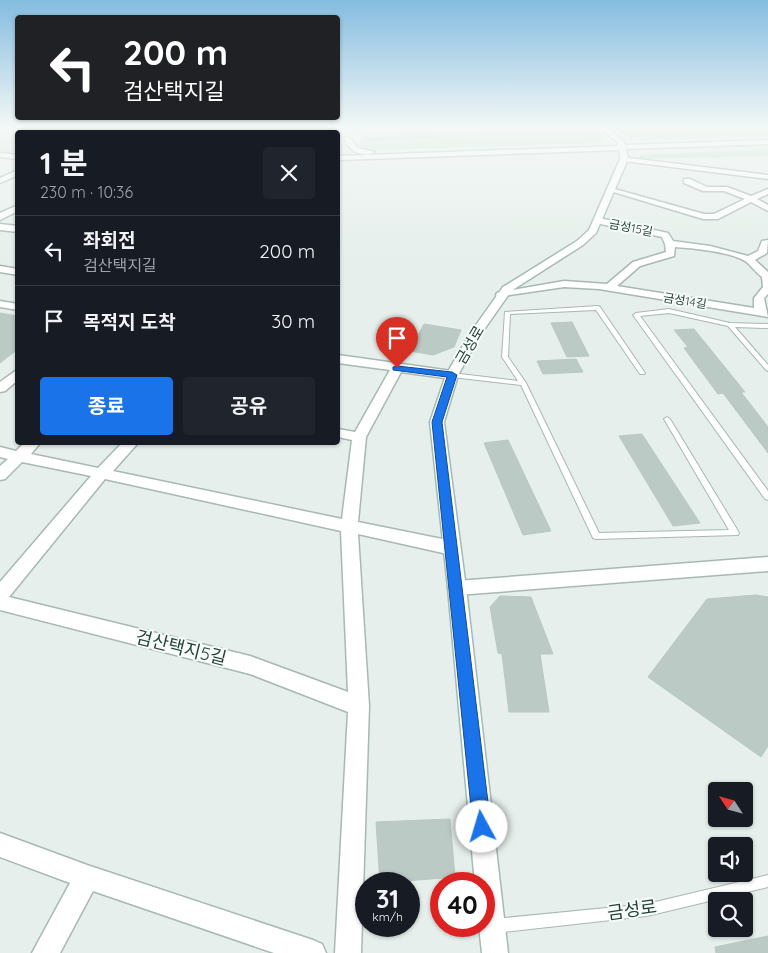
<!DOCTYPE html>
<html lang="ko">
<head>
<meta charset="utf-8">
<style>
  :root { --surface:#171b24; --page:#20242c; --text:#f1f3f6; --muted:#9ea1a6; --line:#363941; --accent:#1a73e8 }
  body { margin:0; font-family:Quicksand,"Noto Sans KR",sans-serif; background:var(--page); color:var(--text); height:100vh; display:flex; flex-direction:column; font-size:19px; white-space:nowrap }
  * { box-sizing:border-box; margin:0 }
  p { font-size:16px; color:var(--muted) }
  .icon { flex:none; width:28px; height:28px; fill:none; stroke:currentColor; stroke-width:2; stroke-linecap:round; stroke-linejoin:round }
  .map { position:relative; flex:1; overflow:hidden }
  .panel { position:absolute; left:15px; top:130px; width:325px; height:315px; display:flex; flex-direction:column; background:var(--surface); border-radius:5px; box-shadow:0 1px 4px #0004 }
  .panel>* { flex:none }
  .banner { position:absolute; left:15px; top:15px; width:325px; height:105px; border-radius:5px; box-shadow:0 1px 4px #0004; background:#202124; color:#fff; overflow:hidden }
  .needle { width:32px; rotate:306deg }
  .controls { position:absolute; left:708px; top:782px; display:grid; gap:10px }
  .controls a { display:grid; place-items:center; width:45px; height:45px; border-radius:5px; background:var(--surface); box-shadow:0 1px 4px #0004; font-size:25px }
  .speed { position:absolute; left:355px; top:872px; display:flex; gap:10px; font-size:25px; font-weight:700; text-align:center }
  .speed>* { display:grid; place-content:center; width:65px; height:65px; border-radius:50%; background:var(--surface); box-shadow:0 1px 4px #0004; line-height:1 }
  .speed small { font-size:12px; font-weight:400 }
  .speed .limit { border:8px solid #d22; background:#fff; color:#111 }
  .pin { position:absolute; display:grid; place-items:center; width:42px; height:42px; color:#fff; margin:-51px -21px; border-radius:50% 50% 50% 0; rotate:-45deg; box-shadow:0 0 5px #0007 }
  .pin .icon { rotate:45deg }
  .me { position:absolute; width:55px; margin:-28px; rotate:354deg; stroke-linejoin:round; filter:drop-shadow(0 0 4px #0008) }
  .turn { display:flex; align-items:center; gap:18px; height:105px; padding:0 25px; font-size:22px }
  .turn .icon { width:65px; height:65px; stroke-width:2.5 }
  .turn b { display:block; font-size:35px; line-height:42px }
  .round { display:grid; place-items:center; flex:none; width:52px; height:52px; border-radius:5px; background:var(--page) }
  .head { display:flex; align-items:center; justify-content:space-between; height:85px; padding:0 25px }
  h1 { font-size:30px; font-weight:700; line-height:38px }
  .cta { display:flex; gap:10px; margin-top:auto; padding:10px 25px }
  .cta a { flex:1; height:58px; border-radius:5px; background:var(--accent); color:#fff; font-size:20px; font-weight:700; line-height:58px; text-align:center }
  .cta a+a { background:var(--page); color:var(--text) }
  ul { padding:0; list-style:none }
  li { display:flex; align-items:center; gap:15px; height:70px; padding:0 25px; border-top:1px solid var(--line) }
  li div { flex:1 }
  li b { display:block; font-size:19px }
  li em { font-style:normal }
  .map>svg:first-child { display:block }
  .built { fill:#d4dfda }
  .green { fill:#bfe0c8 }
  .lines { fill:none; stroke-linecap:round; stroke-linejoin:round }
  .stream { stroke:#8ec9d4; stroke-width:2.5 }
  .building { fill:#bbcac4; stroke:#b8c9c2 }
  .lane-casing { stroke:#a8b8b2; stroke-width:2 }
  .street-casing { stroke:#a8b8b2; stroke-width:3 }
  .secondary-casing { stroke:#a4bbb3; stroke-width:3 }
  .lane { fill:#fff; fill-rule:evenodd }
  .street { fill:#fff; fill-rule:evenodd }
  .secondary { fill:#fff; fill-rule:evenodd }
  .route { fill:#1a73e8; stroke:#114b97 }
  .labels { text-anchor:middle; stroke-width:4; stroke-linejoin:round; paint-order:stroke }
  .far-street-label { font-size:12px; fill:#24423a; stroke:#f7fbf9 }
  .street-label { font-size:15px; fill:#24423a; stroke:#f7fbf9 }
  .near-street-label { font-size:18px; fill:#24423a; stroke:#f7fbf9 }
</style>
</head>
<body>
<div class="map">
<svg width="768" height="953" viewBox="0 0 768 953">
  <rect width="100%" height="100%" fill="#e6efeb"/>
  <!-- built -->
  <path class="built" d="M9,128H95L84,132H18L17,153L13,154L0,152V132Z
    M121,128H186L214,132H112Z"/>
  <!-- green -->
  <path class="green" d="M535,128H593L597,129L606,139L599,143L365,150L359,143L367,132Z
    M613,128H768V136L641,140L623,135Z
    M768,149V156L640,159V155Z"/>
  <g class="lines">
    <!-- stream -->
    <path class="stream" d="M613,130L675,128
      M367,139L600,130"/>
  </g>
  <!-- building -->
  <path class="building" d="M0,313L18,316V349L0,363Z
    M572,322L589,356L567,357L551,323Z
    M424,324L461,330L454,347L433,355L410,351Z
    M694,329L745,392H741L768,427V453L723,393L718,394L684,348L688,347L674,330Z
    M576,359L583,372L543,374L537,361Z
    M642,434L700,523L673,526L619,436Z
    M508,440L551,531L523,535L484,443Z
    M756,595L768,597V746L761,757L648,677L707,599Z
    M500,596L531,597L553,654H540L549,712H509L502,654L498,653L490,607Z
    M450,819L455,877L380,883L376,822Z
    M768,936V953H716L715,947Z"/>
  <g class="lines">
    <defs>
      <path id="lane" d="M598,306L600,307L645,373L644,374H640L596,310L510,314L508,357L526,383L599,533L729,530L664,419L667,417L670,419L738,531L739,533L738,535L596,539L593,538L521,385L452,377L449,375L452,373L518,381L502,357L505,312Z
        M669,309L730,323L768,324V328L735,327L768,365V371L766,370L728,326L669,313L640,316L768,491V500L765,499L633,315L636,313Z
        M768,875V887L647,916L494,933L489,931L487,926L489,921L494,919L647,904Z"/>
      <path id="street" d="M621,157L768,175V179L624,161H621Z
        M684,179H690L707,187H727L751,196L768,189V194L757,199L768,205V211L751,202L718,219H703L607,190L611,188L704,214H714L745,199L724,191H703L684,183Z
        M18,205V211L0,220V213Z
        M599,218L668,233L673,241L710,246L748,256L758,251L762,241L768,240L767,253L755,260L768,272V294L764,298L768,317L599,289L564,287L497,297L496,295L497,293L501,292L564,281L607,284L633,262L666,252L665,244L662,237L596,223L595,221ZM675,247C692,248 731,252 745,261C749,263 756,273 762,277L763,287L754,298V308L617,286L640,266L674,256Z
        M0,224L18,226V232L0,230Z
        M0,266L18,269V275L0,272Z
        M0,301L18,304V310L0,307Z
        M338,355L452,371L458,375L452,379L401,372L366,437L358,522L452,541L458,543L460,548L458,553L452,555L358,534L369,706L361,953H335L348,712L250,674L0,610V582L91,476L22,462L5,479L0,480V466L8,459L0,457V447L16,451L25,442H41L31,454L98,468L123,442H139L113,471L342,519L352,440L338,437V429L355,432L390,370L338,363ZM105,479L341,531L348,692L250,656L9,597Z
        M18,369V380L5,391L0,392V382Z
        M768,557V571L457,595L451,593L448,588L451,583L457,581Z
        M0,833L87,865L313,940L322,944L326,953H274L93,891L60,953H32L70,883L0,857Z"/>
      <path id="secondary" d="M102,128H110L102,132H94Z
        M600,128H607L623,141L625,145L768,140V144L626,149L628,159L596,233L583,245L511,291L481,334L458,375L444,422L466,588L508,953H482L479,926H484V884H475L448,588L430,422L446,375L471,332L503,287L577,241L589,230L620,159L619,150L338,160V156L618,146V143Z
        M345,137H349L358,148L375,152C363,159 345,149 345,137Z
        M0,153L18,155V159L0,157Z
        M18,170V175L0,183V178Z"/>
    </defs>
    <!-- lane casing -->
    <use href="#lane" class="lane-casing"/>
    <!-- street casing -->
    <use href="#street" class="street-casing"/>
    <!-- secondary casing -->
    <use href="#secondary" class="secondary-casing"/>
    <!-- lane -->
    <use href="#lane" class="lane"/>
    <!-- street -->
    <use href="#street" class="street"/>
    <!-- secondary -->
    <use href="#secondary" class="secondary"/>
  </g>
  <!-- sky -->
  <linearGradient id="sky" x2="0" y2="1"><stop stop-color="#84bce0"/><stop offset="0.49" stop-color="#f4f8f6"/><stop offset="1" stop-color="#f4f8f6" stop-opacity="0"/></linearGradient>
  <rect width="768" height="261" fill="url(#sky)"/>
  <!-- route -->
  <path class="route" d="M397,366L452,372L457,375L442,422L491,827L489,833L482,836L476,833L473,827L432,422L447,377L393,370V367Z"/>
  <g class="labels">
    <!-- far-street labels -->
    <g class="far-street-label">
      <text transform="translate(631 228) rotate(11)" y="4">금성15길</text>
      <text transform="translate(685 301) rotate(9)" y="4">금성14길</text>
    </g>
    <!-- street labels -->
    <g class="street-label">
      <text transform="translate(470 345) rotate(-60)" y="5">금성로</text>
    </g>
    <!-- near-street labels -->
    <g class="near-street-label">
      <text transform="translate(181 648) rotate(14)" y="6">검산택지5길</text>
      <text transform="translate(632 910) rotate(-8)" y="6">금성로</text>
    </g>
  </g>
</svg>
<div class="controls">
<a><svg class="needle" viewBox="-14 -14 28 28"><path d="M0-13l5 13h-10z" fill="#e53935"/><path d="M0 13l5-13h-10z" fill="#9ea1a6"/></svg></a>
<a><svg class="icon" aria-label="sound" viewBox="0 0 24 24"><path d="M4 9h4l5-4v14l-5-4H4zM17 9q2 3 0 6"/></svg></a>
<a><svg class="icon" aria-label="search" viewBox="0 0 24 24"><circle cx="10" cy="10" r="6"/><path d="M15 15l6 6"/></svg></a>
</div>
<div class="speed"><div>31<small>km/h</small></div><div class="limit">40</div></div>
<div class="pin" style="left:397px;top:368px;background:#d93025"><svg class="icon" aria-label="arrive" viewBox="0 0 24 24"><path d="M6 21V4h12l-3 4 3 4H6"/></svg></div>
<svg class="me" style="left:482px;top:827px" viewBox="-20 -20 40 40"><circle r="19" fill="#fff"/><path d="M0-13L10 11 0 6-10 11z" fill="#1a73e8"/></svg>
<div class="banner">
<div class="turn"><svg class="icon" aria-label="left" viewBox="0 0 24 24"><path d="M17 20v-9H6M10 6l-5 5 5 5"/></svg><div><b>200 m</b>검산택지길</div></div>
</div>
<section class="panel">
<div class="head"><div><h1>1 분</h1><p>230 m · 10:36</p></div><a class="round"><svg class="icon" aria-label="close" viewBox="0 0 24 24"><path d="M6 6l12 12M18 6L6 18"/></svg></a></div>
<ul>
<li><svg class="icon" aria-label="left" viewBox="0 0 24 24"><path d="M17 20v-9H6M10 6l-5 5 5 5"/></svg><div><b>좌회전</b><p>검산택지길</p></div><em>200 m</em></li>
<li><svg class="icon" aria-label="arrive" viewBox="0 0 24 24"><path d="M6 21V4h12l-3 4 3 4H6"/></svg><div><b>목적지 도착</b></div><em>30 m</em></li>
</ul>
<div class="cta"><a>종료</a><a>공유</a></div>
</section>
</div>
</body>
</html>
